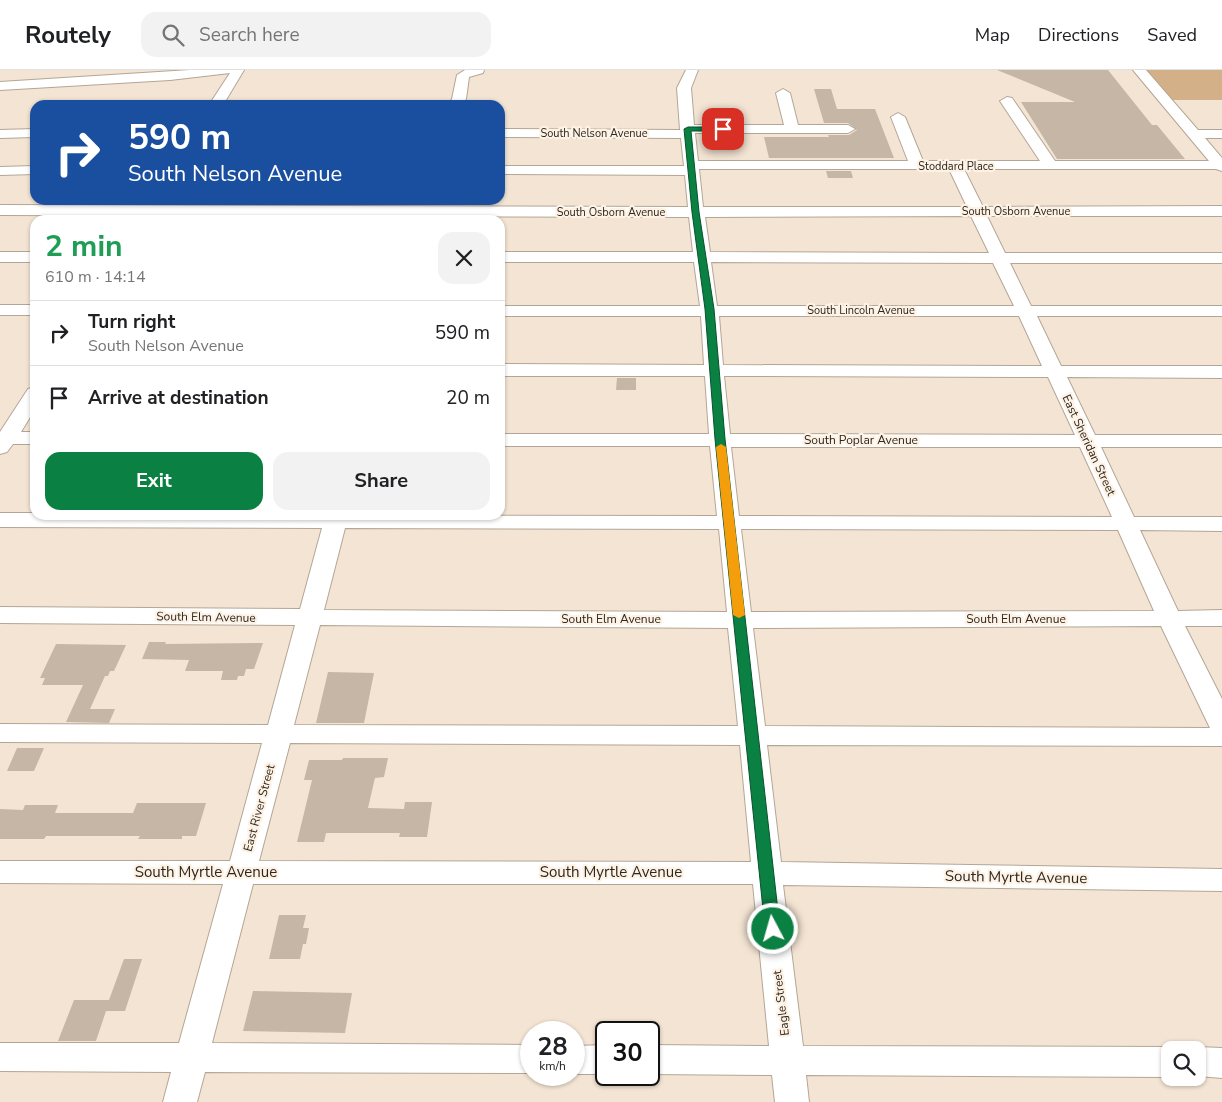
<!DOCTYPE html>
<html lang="en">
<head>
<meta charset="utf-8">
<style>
  :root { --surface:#fff; --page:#f2f2f2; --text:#202124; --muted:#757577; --line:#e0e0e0; --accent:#0b8043 }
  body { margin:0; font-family:"Nunito Sans",sans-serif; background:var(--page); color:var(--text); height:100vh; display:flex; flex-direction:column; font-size:19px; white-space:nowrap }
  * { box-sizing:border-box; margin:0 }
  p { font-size:16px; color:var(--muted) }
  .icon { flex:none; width:28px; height:28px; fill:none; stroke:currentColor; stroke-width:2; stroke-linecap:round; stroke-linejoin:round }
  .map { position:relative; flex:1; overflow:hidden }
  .sheet { position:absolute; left:30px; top:145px; width:475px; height:305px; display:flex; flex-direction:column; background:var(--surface); border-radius:15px; box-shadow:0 1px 4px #0004 }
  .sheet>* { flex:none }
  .guide { position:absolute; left:30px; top:30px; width:475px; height:105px; border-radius:15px; box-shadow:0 1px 4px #0004; background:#1a4fa0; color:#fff; overflow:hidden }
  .tools { position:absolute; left:1161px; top:971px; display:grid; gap:10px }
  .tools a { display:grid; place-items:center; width:45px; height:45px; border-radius:10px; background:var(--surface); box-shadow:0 1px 4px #0004; font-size:25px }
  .speed { position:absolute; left:520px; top:951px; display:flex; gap:10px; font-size:25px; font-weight:700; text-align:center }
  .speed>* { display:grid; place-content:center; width:65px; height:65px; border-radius:50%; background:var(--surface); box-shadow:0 1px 4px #0004; line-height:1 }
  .speed small { font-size:12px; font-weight:400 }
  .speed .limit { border:2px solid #111; border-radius:8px; background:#fff; color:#111 }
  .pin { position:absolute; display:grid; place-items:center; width:42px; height:42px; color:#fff; margin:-21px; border-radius:10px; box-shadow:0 2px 8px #0006 }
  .me { position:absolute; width:55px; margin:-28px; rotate:354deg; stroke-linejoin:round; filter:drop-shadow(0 0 4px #0008) }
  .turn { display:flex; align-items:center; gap:18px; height:105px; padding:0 15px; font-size:22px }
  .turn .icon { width:65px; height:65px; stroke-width:2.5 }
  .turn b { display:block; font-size:35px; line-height:42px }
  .round { display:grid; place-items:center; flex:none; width:52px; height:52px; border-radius:15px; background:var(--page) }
  .overview { display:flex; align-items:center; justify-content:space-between; height:85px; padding:0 15px }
  h1 { font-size:30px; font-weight:700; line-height:38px; color:#1e9e55 }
  .button { display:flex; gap:10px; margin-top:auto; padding:10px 15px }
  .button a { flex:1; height:58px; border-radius:15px; background:var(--accent); color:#fff; font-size:20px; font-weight:700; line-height:58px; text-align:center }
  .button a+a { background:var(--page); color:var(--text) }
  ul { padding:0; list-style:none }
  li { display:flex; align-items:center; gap:15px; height:65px; padding:0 15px; border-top:1px solid var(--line) }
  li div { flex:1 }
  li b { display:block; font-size:19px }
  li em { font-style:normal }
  header { display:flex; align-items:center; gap:30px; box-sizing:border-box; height:70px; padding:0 25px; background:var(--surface); border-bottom:1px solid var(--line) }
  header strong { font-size:24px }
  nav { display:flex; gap:28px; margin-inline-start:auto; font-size:18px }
  .search { width:350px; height:45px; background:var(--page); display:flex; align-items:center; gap:12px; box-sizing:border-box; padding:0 18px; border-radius:15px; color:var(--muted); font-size:19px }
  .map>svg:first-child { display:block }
  .green { fill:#d3b088 }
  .building { fill:#c5b6a6 }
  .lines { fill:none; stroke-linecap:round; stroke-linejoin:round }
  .minor-casing { stroke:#b4a696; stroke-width:2 }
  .minor { fill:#fff; fill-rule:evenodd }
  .route { fill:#0b8043; stroke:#07532c }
  .slow { fill:#f59e0b }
  .labels { text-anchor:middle; stroke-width:4.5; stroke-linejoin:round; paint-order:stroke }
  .far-street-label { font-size:11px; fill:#2c2720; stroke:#fef2e4 }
  .street-label { font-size:12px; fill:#2c2720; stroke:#fef2e4 }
  .near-street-label { font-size:15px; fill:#2c2720; stroke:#fef2e4 }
</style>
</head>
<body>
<header>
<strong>Routely</strong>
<div class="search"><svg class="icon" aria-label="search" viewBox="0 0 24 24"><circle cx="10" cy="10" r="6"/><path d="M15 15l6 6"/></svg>Search here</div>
<nav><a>Map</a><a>Directions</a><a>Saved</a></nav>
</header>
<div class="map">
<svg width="1222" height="1032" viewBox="0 0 1222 1032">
  <rect width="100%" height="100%" fill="#f3e4d3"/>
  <!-- green -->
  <path class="green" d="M1145,0H1222V30H1171Z"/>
  <!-- building -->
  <path class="building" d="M997,0H1108L1152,55H1157L1185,89H1057L1021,32H1075Z
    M814,19H831L837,39H875L894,88H769L764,67H829L828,65H849L857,60L848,53H824Z
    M826,101H851L853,108H828Z
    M617,308H636V320H616Z
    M149,572H166L165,574L263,573L254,599H246L244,606H238L237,610H221L223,601H185L189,590L142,589Z
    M56,574L126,575L114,601H110L108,606H105L90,639H115L109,653L66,652L83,615H42L45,608H40Z
    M328,602L374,603L364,653H316Z
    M17,678H44L34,701H7Z
    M343,688H388L384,707L375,708L368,738L404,739L405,732H432L427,767H399L400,763H326L324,772H297L312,710H304L309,690H342Z
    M137,733H206L196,766H182V769H138L140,766H46L44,769H0V739L23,740L25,735H58L55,743H133Z
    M279,845H306L303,858H309L306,874H303L300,889H269Z
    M124,889H142L125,941H106L96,971H58L74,930H109Z
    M253,921L352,923L345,963L243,961Z"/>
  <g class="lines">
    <defs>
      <path id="minor" d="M190,0H244L223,35H209L230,3L170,10L0,20V12Z
        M465,0H484L483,3L469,7L466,29L462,35H448L452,29L457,5Z
        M686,0H698L691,18L694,55H784L776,23L783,19L790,23L798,55H848L855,59L848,63H695L698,91H908L891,47L898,43L905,47L923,91H1040L1000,31L1007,27L1012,28L1055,91H1209L1133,0H1146L1198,60H1222V68H1205L1222,88V101L1216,99H964L983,137L1222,136V146H987L1005,183H1222V193H1010L1031,236H1222V246H1037L1061,296H1222V308L1067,307L1095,365H1222V377H1101L1134,447H1222V461L1140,460L1178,541L1222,540V556H1185L1222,629V676L767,675L781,792L1222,799V821L783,815L803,976L1170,977L1177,980H1170V1007L806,1005L809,1032H775L772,1005L649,1004V975L769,976L753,814H253L212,973L531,975V1003L205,1002L197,1032H163L171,1002L0,1001V973H179L223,814L0,813V791H230L262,673L0,672V654L268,655L295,555L0,553V537L300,539L322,458L0,457V443H35V445L717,446L710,376H500V364H709L705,306H500V294L704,295L701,246H500V236H700L694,192H500V182H693L689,147L0,145V135L688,137L685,105L500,104V96H684L681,68L500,67V59L680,60L677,18ZM699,99H949L967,137H703ZM971,146L989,183L710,182L705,147ZM711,192L993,193L1014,236H717ZM719,246H1019L1042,296L723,295ZM724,306L1048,307L1075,365L730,364ZM731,377H1080L1112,447L739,446ZM345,458L719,459L727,542L324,540ZM741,459L1118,460L1154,541L751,542ZM320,555L728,558L738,656L294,655ZM1161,556L1210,658L765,656L753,558ZM290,673L740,675L751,792L259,791Z
        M35,59V67L0,68V60Z
        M35,96V104L0,105V97Z
        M0,182H35V192H0Z
        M0,235H35V245H0Z
        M35,317V339L21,362H35V374H13L7,382L0,384V362L28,319Z
        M606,975V1004H574V976Z
        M1198,977L1222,978V1008L1198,1006V980H1191Z"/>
    </defs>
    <!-- minor casing -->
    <use href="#minor" class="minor-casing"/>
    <!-- minor -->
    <use href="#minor" class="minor"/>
  </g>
  <!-- route -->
  <path class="route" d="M688,57H723L726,59L723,61H691L699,142L714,239L725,369L780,859L778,863L773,865L767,863L765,859L715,369L705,239L692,142L684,59Z"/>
  <!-- slow -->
  <path class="slow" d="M721,374L726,377L745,545L739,548L733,545L716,377Z"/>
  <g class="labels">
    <!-- far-street labels -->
    <g class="far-street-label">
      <text x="594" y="67">South Nelson Avenue</text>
      <text x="956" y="100">Stoddard Place</text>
      <text x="1016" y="145">South Osborn Avenue</text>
      <text x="611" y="146">South Osborn Avenue</text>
      <text x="861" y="244">South Lincoln Avenue</text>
    </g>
    <!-- street labels -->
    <g class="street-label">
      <text x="861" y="374">South Poplar Avenue</text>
      <text transform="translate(1089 375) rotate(65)" y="4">East Sheridan Street</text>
      <text transform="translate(206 547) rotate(1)" y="4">South Elm Avenue</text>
      <text x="611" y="553">South Elm Avenue</text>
      <text x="1016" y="553">South Elm Avenue</text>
      <text transform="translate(259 738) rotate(-75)" y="4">East River Street</text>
      <text transform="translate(781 933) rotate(-97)" y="4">Eagle Street</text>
    </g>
    <!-- near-street labels -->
    <g class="near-street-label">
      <text x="206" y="807">South Myrtle Avenue</text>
      <text x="611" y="807">South Myrtle Avenue</text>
      <text transform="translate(1016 807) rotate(1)" y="5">South Myrtle Avenue</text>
    </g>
  </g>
</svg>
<div class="tools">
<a><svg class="icon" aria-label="search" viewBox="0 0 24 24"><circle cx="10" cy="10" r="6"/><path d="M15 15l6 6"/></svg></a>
</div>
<div class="speed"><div>28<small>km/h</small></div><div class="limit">30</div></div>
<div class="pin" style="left:723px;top:59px;background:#d93025"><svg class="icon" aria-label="arrive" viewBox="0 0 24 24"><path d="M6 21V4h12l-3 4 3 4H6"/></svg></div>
<svg class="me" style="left:773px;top:859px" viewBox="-20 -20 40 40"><circle r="17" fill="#0b8043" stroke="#fff" stroke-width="3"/><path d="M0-11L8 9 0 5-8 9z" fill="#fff"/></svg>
<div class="guide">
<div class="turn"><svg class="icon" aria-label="right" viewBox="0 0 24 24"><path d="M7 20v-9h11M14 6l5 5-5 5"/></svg><div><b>590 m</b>South Nelson Avenue</div></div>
</div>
<section class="sheet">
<div class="overview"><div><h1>2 min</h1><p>610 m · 14:14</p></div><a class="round"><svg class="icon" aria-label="close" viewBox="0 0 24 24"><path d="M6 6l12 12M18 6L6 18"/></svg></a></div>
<ul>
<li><svg class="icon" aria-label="right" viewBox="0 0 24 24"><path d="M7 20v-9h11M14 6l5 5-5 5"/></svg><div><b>Turn right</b><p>South Nelson Avenue</p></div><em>590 m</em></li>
<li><svg class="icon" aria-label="arrive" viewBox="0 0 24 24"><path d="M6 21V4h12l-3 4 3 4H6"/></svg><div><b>Arrive at destination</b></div><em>20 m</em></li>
</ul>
<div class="button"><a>Exit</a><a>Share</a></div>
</section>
</div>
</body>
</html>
